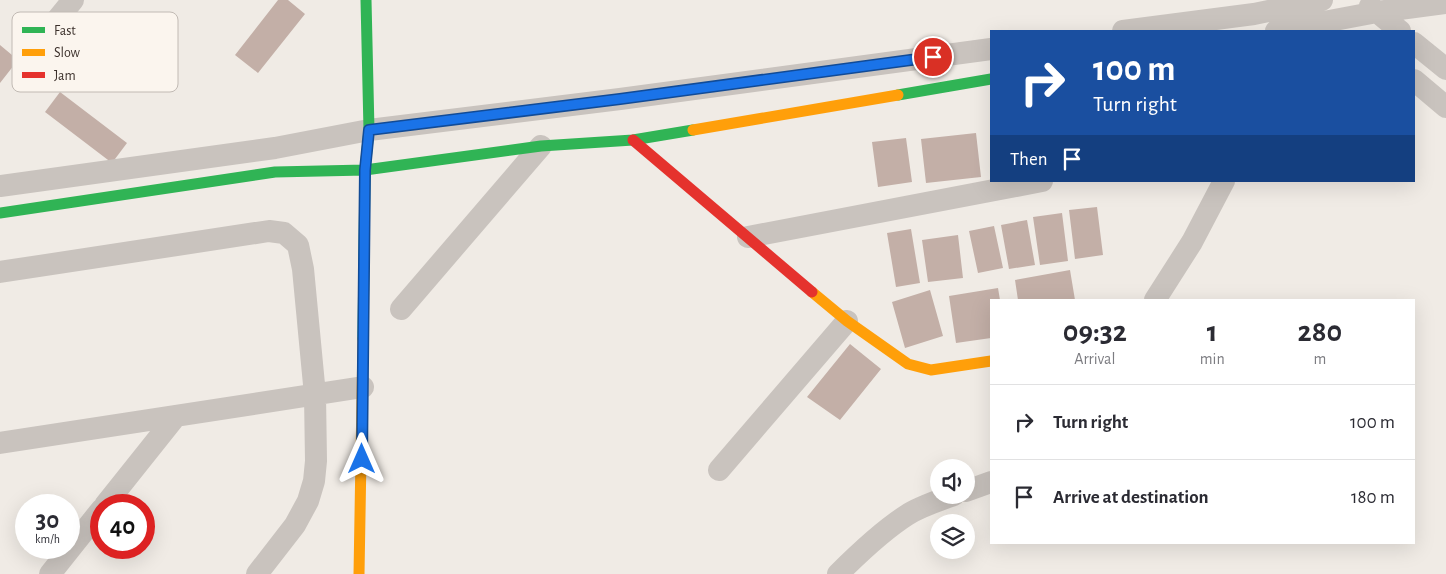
<!DOCTYPE html>
<html lang="en">
<head>
<meta charset="utf-8">
<style>
  :root { --surface:#fff; --page:#f7f7f7; --text:#2b2b33; --muted:#7c7c81; --line:#e1e1e2 }
  body { margin:0; font-family:"Alegreya Sans",sans-serif; background:var(--page); color:var(--text); height:100vh; display:flex; flex-direction:column; font-size:19px; white-space:nowrap }
  * { box-sizing:border-box; margin:0 }
  p { font-size:16px; color:var(--muted) }
  .icon { flex:none; width:28px; height:28px; fill:none; stroke:currentColor; stroke-width:2; stroke-linecap:round; stroke-linejoin:round }
  .map { position:relative; flex:1; overflow:hidden }
  .side { position:absolute; left:990px; top:299px; width:425px; height:245px; display:flex; flex-direction:column; background:var(--surface); border-radius:0px; box-shadow:0 5px 20px #0002 }
  .side>* { flex:none }
  .banner { position:absolute; left:990px; top:30px; width:425px; height:152px; border-radius:0px; box-shadow:0 5px 20px #0002; background:#1a4fa0; color:#fff; overflow:hidden }
  .fabs { position:absolute; left:930px; top:459px; display:grid; gap:10px }
  .fabs a { display:grid; place-items:center; width:45px; height:45px; border-radius:50%; background:var(--surface); box-shadow:0 5px 20px #0002; font-size:25px }
  .speed { position:absolute; left:15px; top:494px; display:flex; gap:10px; font-size:25px; font-weight:700; text-align:center }
  .speed>* { display:grid; place-content:center; width:65px; height:65px; border-radius:50%; background:var(--surface); box-shadow:0 5px 20px #0002; line-height:1 }
  .speed small { font-size:12px; font-weight:400 }
  .speed .limit { border:8px solid #d22; background:#fff; color:#111 }
  .pin { position:absolute; display:grid; place-items:center; width:42px; height:42px; color:#fff; margin:-21px; border:2px solid #fff; border-radius:50%; box-shadow:0 1px 5px #0007 }
  .me { position:absolute; width:55px; margin:-28px; rotate:0deg; stroke-linejoin:round; filter:drop-shadow(0 0 4px #0008) }
  .turn { display:flex; align-items:center; gap:18px; height:105px; padding:0 20px; font-size:22px }
  .turn .icon { width:65px; height:65px; stroke-width:2.5 }
  .turn b { display:block; font-size:35px; line-height:42px }
  .then { display:flex; align-items:center; height:48px; padding:0 20px; background:#0003; gap:10px; font-size:19px }
  .eta { display:flex; justify-content:space-evenly; align-items:center; height:85px; text-align:center }
  .eta b { font-size:30px; font-weight:700; line-height:35px }
  ul { padding:0; list-style:none }
  li { display:flex; align-items:center; gap:15px; height:75px; padding:0 20px; border-top:1px solid var(--line) }
  li div { flex:1 }
  li b { display:block; font-size:19px }
  li em { font-style:normal }
  .map>svg:first-child { display:block }
  .building { fill:#c3afa7 }
  .lines { fill:none; stroke-linecap:round; stroke-linejoin:round }
  .street { stroke:#c9c3be; stroke-width:22 }
  .fast { stroke:#30b455; stroke-width:11 }
  .slow { stroke:#ff9f0a; stroke-width:11 }
  .jam { stroke:#e5322d; stroke-width:11 }
  .route-casing { stroke:#114b97; stroke-width:12 }
  .route { stroke:#1a73e8; stroke-width:9 }
  .key { fill:#fbf5ee; stroke:#c1bab4; stroke-width:1 }
  .key-label { font-size:14px; fill:#3b302b }
</style>
</head>
<body>
<div class="map">
<svg width="1446" height="574" viewBox="0 0 1446 574">
  <rect width="100%" height="100%" fill="#f0ebe5"/>
  <!-- building -->
  <path class="building" d="M278,0H288L305,14L258,73L235,55Z
    M0,45L18,60L0,83Z
    M60,92L127,143L112,163L45,112Z
    M976,133L981,177L926,183L921,139Z
    M906,138L912,182L878,187L872,142Z
    M1097,207L1103,255L1075,259L1069,210Z
    M1062,213L1068,261L1040,265L1033,217Z
    M1027,220L1035,265L1009,269L1001,225Z
    M994,226L1003,268L978,273L969,231Z
    M911,229L920,283L896,287L887,233Z
    M958,235L963,278L928,282L922,240Z
    M1070,270L1075,300H1018L1015,280Z
    M998,288L1000,300H991V338L956,343L949,296Z
    M930,290L943,336L905,348L892,302Z
    M850,344L881,369L840,420L807,397Z"/>
  <g class="lines">
    <!-- street -->
    <path class="street" d="M1370,6L1400,31
      M1123,31L1254,14L1322,0
      M1276,31L1377,12L1446,3
      M42,38L73,0
      M1414,43L1446,69
      M1414,80L1446,107
      M0,186L275,148L369,130L620,99L991,49
      M748,237L1042,181
      M0,272L269,231L284,233L298,245L303,269L315,395L316,461L314,481L308,501L295,525L257,574
      M1155,300L1192,242L1224,181
      M401,309L541,146
      M0,443L363,387
      M719,470L847,321
      M966,491L991,482
      M105,505L176,416
      M50,574L101,510
      M838,574C859,553 882,531 907,515C921,506 938,501 954,495"/>
    <!-- fast -->
    <path class="fast" d="M898,95L991,79
      M0,213L275,172L365,170L541,146L633,140L693,130
      M363,339L365,170L369,130L366,0"/>
    <!-- slow -->
    <path class="slow" d="M693,130L898,95
      M812,292L847,321L908,364L931,370L991,361
      M359,574L363,339"/>
    <!-- jam -->
    <path class="jam" d="M633,140L812,292"/>
  </g>
  <g class="lines">
    <defs>
      <path id="route" d="M362,459L365,170L369,130L620,99L933,57"/>
    </defs>
    <!-- route casing -->
    <use href="#route" class="route-casing"/>
    <!-- route -->
    <use href="#route" class="route"/>
  </g>
  <!-- legend -->
  <rect x="12" y="12" width="166" height="80" rx="8" class="key"/>
  <rect x="22" y="27" width="23" height="6" fill="#30b455"/>
  <rect x="22" y="49" width="23" height="7" fill="#ff9f0a"/>
  <rect x="22" y="72" width="23" height="6" fill="#e5322d"/>
  <g class="key-label">
    <text x="54" y="35">Fast</text>
    <text x="54" y="57">Slow</text>
    <text x="54" y="80">Jam</text>
  </g>
</svg>
<div class="fabs">
<a><svg class="icon" aria-label="sound" viewBox="0 0 24 24"><path d="M4 9h4l5-4v14l-5-4H4zM17 9q2 3 0 6"/></svg></a>
<a><svg class="icon" aria-label="layers" viewBox="0 0 24 24"><path d="M12 4l9 5-9 5-9-5zM3 14l9 5 9-5"/></svg></a>
</div>
<div class="speed"><div>30<small>km/h</small></div><div class="limit">40</div></div>
<div class="pin" style="left:933px;top:57px;background:#d93025"><svg class="icon" aria-label="arrive" viewBox="0 0 24 24"><path d="M6 21V4h12l-3 4 3 4H6"/></svg></div>
<svg class="me" style="left:362px;top:459px" viewBox="-20 -20 40 40"><path d="M0-17L14 15 0 8-14 15z" fill="#1a73e8" stroke="#fff" stroke-width="4"/></svg>
<div class="banner">
<div class="turn"><svg class="icon" aria-label="right" viewBox="0 0 24 24"><path d="M7 20v-9h11M14 6l5 5-5 5"/></svg><div><b>100 m</b>Turn right</div></div>
<div class="then">Then<svg class="icon" aria-label="arrive" viewBox="0 0 24 24"><path d="M6 21V4h12l-3 4 3 4H6"/></svg></div>
</div>
<section class="side">
<div class="eta">
<div><b>09:32</b><p>Arrival</p></div>
<div><b>1</b><p>min</p></div>
<div><b>280</b><p>m</p></div>
</div>
<ul>
<li><svg class="icon" aria-label="right" viewBox="0 0 24 24"><path d="M7 20v-9h11M14 6l5 5-5 5"/></svg><div><b>Turn right</b></div><em>100 m</em></li>
<li><svg class="icon" aria-label="arrive" viewBox="0 0 24 24"><path d="M6 21V4h12l-3 4 3 4H6"/></svg><div><b>Arrive at destination</b></div><em>180 m</em></li>
</ul>
</section>
</div>
</body>
</html>
